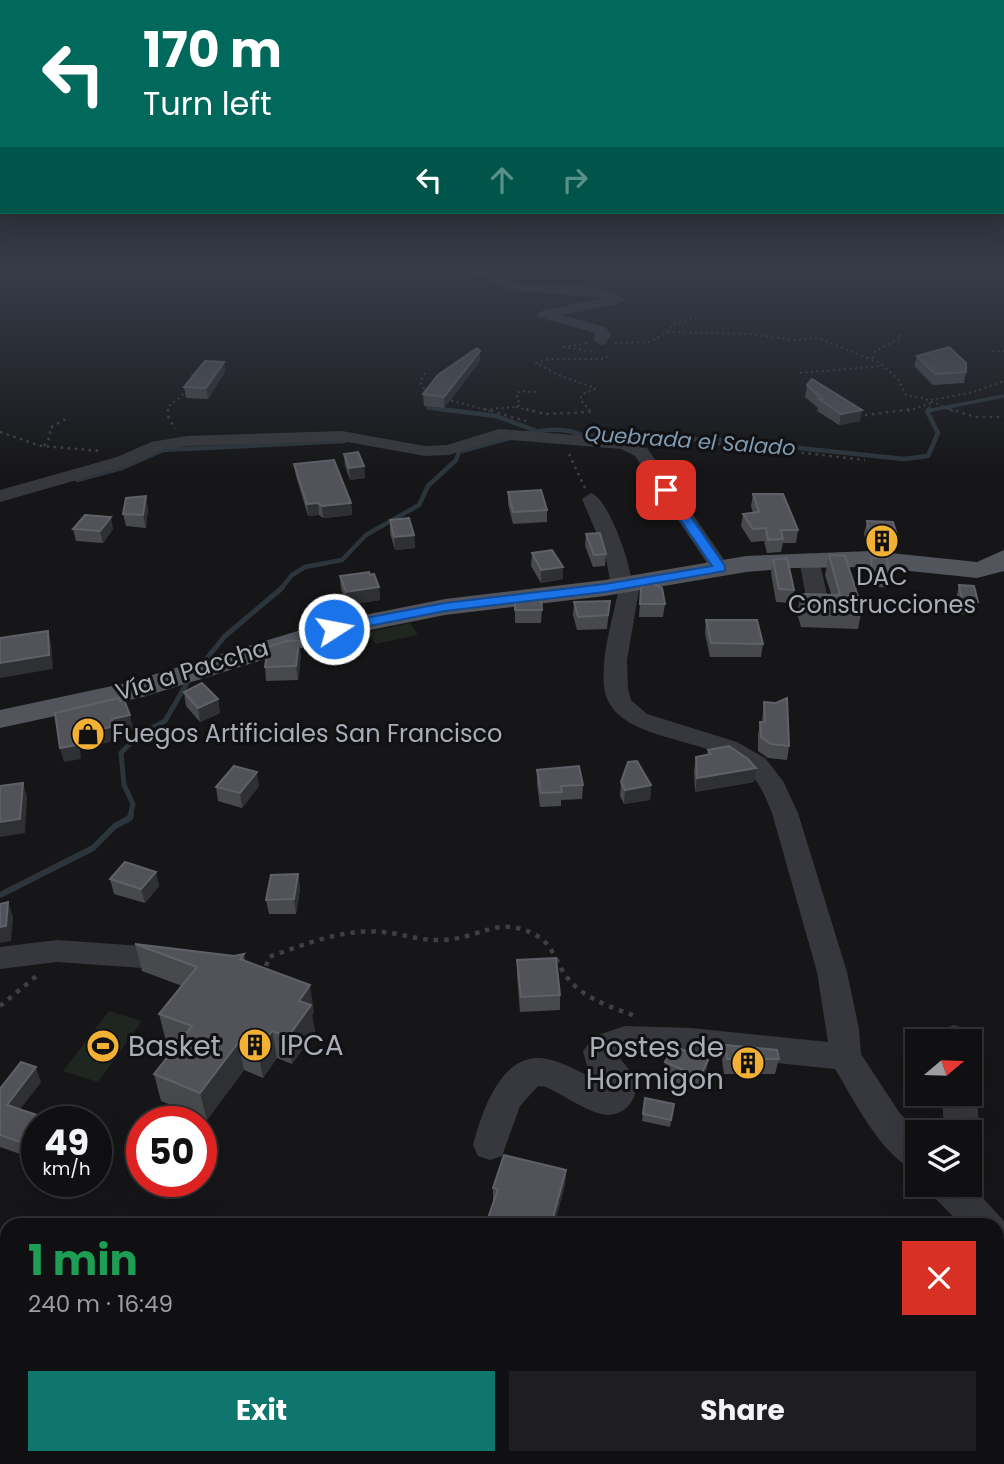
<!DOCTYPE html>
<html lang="en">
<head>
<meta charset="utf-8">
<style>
  :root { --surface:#101012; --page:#1e1e20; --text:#f1f3f6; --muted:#9c9d9f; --line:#303032; --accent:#0f766e }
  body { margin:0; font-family:Poppins,sans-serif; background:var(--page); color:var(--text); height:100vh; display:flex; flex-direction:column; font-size:26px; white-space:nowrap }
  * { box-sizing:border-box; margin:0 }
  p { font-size:23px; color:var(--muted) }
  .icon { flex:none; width:38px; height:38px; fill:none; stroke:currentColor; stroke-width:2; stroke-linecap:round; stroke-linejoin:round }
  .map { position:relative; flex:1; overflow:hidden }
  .panel { position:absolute; left:0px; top:1218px; width:1004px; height:247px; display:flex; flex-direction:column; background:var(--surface); border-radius:21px 21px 0 0; box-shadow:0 7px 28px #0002,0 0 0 2px var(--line) }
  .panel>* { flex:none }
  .hud { position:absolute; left:0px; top:0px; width:1004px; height:214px; box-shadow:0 7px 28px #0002,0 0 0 2px var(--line); background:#00695c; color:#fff; overflow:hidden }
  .needle { width:46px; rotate:71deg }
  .controls { position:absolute; left:905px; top:1029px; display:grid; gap:14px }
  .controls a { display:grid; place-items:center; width:77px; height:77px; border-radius:0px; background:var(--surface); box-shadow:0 7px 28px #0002,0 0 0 2px var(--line); font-size:35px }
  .speed { position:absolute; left:21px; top:1106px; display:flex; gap:14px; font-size:35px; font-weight:700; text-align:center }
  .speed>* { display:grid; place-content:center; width:91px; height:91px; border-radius:50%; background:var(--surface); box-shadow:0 7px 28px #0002,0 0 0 2px var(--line); line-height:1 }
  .speed small { font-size:18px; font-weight:400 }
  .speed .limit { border:10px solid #d22; background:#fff; color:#111 }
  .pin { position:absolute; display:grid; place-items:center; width:60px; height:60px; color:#fff; margin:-30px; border-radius:14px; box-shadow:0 4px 10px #0006 }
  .me { position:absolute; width:77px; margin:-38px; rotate:79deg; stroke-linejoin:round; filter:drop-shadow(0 0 5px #0008) }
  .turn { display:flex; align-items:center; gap:24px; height:147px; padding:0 28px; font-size:32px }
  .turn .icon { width:91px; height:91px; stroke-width:2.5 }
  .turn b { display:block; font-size:49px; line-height:60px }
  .lanes { display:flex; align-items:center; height:66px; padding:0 28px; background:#0003; justify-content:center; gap:35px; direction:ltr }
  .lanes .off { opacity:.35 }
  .round { display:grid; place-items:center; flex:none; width:74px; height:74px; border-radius:0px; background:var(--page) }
  .overview { display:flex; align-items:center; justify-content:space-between; height:119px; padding:0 28px }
  h1 { font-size:42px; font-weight:700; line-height:52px; color:#1e9e55 }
  .action { display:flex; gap:14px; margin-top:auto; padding:14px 28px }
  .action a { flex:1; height:80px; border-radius:0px; background:var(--accent); color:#fff; font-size:28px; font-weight:700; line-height:80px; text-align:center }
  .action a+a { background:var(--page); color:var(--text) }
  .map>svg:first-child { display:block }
  .green { fill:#1e261f }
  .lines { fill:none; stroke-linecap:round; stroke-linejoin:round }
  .stream-far3 { stroke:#2c353c; stroke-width:3.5 }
  .stream-far2 { stroke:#2c353c; stroke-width:4.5 }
  .stream-far1 { stroke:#2c353c; stroke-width:5 }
  .stream { stroke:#2c353c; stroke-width:6 }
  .path-far3 { stroke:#3d3f44; stroke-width:2; stroke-dasharray:2 3.5; stroke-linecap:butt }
  .path-far2 { stroke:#3d3f44; stroke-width:2.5; stroke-dasharray:2.5 4.5; stroke-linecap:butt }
  .path-far1 { stroke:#3d3f44; stroke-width:4.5; stroke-dasharray:4.5 6; stroke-linecap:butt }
  .path { stroke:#3d3f44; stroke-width:5; stroke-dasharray:5 8; stroke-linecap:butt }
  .minor { fill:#37383d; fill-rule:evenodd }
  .major { fill:#53555c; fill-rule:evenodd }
  .wall { fill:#47494d }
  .shaded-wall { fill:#2f3033 }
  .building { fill:#525359; stroke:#5f6168; stroke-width:2 }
  .route { fill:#1a73e8; stroke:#114b97; stroke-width:2 }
  .labels { text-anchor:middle; stroke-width:6; stroke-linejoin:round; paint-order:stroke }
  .far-water-label { font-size:21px; font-style:italic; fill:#7f9bb3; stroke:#111113 }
  .poi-label { font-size:24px; fill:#a8adb8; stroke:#111113 }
  .street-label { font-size:24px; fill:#a8adb8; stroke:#111113 }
  .near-poi-label { font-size:28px; fill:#a8adb8; stroke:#111113; text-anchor:start }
</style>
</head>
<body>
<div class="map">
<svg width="1004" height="1464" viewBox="0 0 1004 1464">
  <rect width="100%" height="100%" fill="#161618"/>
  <!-- green -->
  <path class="green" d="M410,623L418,635L375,644L368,632Z
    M109,1011L142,1021L98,1082L63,1071Z"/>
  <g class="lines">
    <!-- stream-far3 -->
    <path class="stream-far3" d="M428,408L455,411
      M927,411L1004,396"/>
    <!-- stream-far2 -->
    <path class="stream-far2" d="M440,409L496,416L534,430
      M522,434C545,430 562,426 584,436L720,440L904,459L928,456L938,433L927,411L929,409
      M458,452L510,438
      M77,480L122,468L163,450L345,441
      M280,590L292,575L305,567L342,560L366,535L419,505L428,486L456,460L459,452"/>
    <!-- stream-far1 -->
    <path class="stream-far1" d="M203,663L225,636L282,588
      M130,816L133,804L124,785L121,753L138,735L165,721L190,678"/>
    <!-- stream -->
    <path class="stream" d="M0,895L93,848L115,826L130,818L131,814"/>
    <!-- path-far3 -->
    <path class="path-far3" d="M667,332L673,324L700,316
      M587,343L564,347L594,352
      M615,343L650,342L667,332L749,334L794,340L818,338L880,363L898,379L906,395L923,398L953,411
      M992,351H1004
      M873,358L875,351L901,338L898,334
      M425,373L420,382L428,395
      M800,373L882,366
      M190,381L193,373
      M446,399L490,411
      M931,400L974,392L1004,381
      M516,407L533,411
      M485,409L516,407L520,405L516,394L520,391L537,392
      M168,411V407L186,392
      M590,411L580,399L583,394L595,389L593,387L563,377L536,363L549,359H601L607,357L605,354
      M908,411L931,403"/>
    <!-- path-far2 -->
    <path class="path-far2" d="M168,409V416L175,429
      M484,409L526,421
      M526,409L545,414L591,412L589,409
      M949,409L975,417H1004
      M858,416L912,409
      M0,432L41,446L101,451
      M655,443L726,444L865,460
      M44,446L50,437V428L69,417
      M569,454L585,488"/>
    <!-- path-far1 -->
    <path class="path-far1" d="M266,966L269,957C305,944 345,928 383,932C403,934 422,941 442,940C480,939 500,913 539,937C553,946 557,964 566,976C582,998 611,1007 635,1016
      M0,1006L39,974"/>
    <!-- path -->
    <path class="path" d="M998,1376L1004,1346
      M986,1464L987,1458"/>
    <!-- minor -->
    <path class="minor" d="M471,269C497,269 492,277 512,282C539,289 607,278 625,300L618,304L562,315L605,327L611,334L606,344L601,345L594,341L595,333L539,317L537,314L544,310L604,298L511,290L497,285Z
      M499,429L625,439L647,448L730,568L727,572H713L635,456L621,449L500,439L449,455L425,456L342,441L187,446L161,450L129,465L0,502V490L117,457L151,442L187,436L342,431L425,446L447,445Z
      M591,493C608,498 629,560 631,578L640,584L627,660L628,689L631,700L647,714L737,742L765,758L783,781L798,813L847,972L859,1029L861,1054L899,1112L918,1132L917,1171C883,1159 854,1100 835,1069L691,1054L625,1052L617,1054C623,1063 632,1071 635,1082C639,1102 621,1119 601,1114C582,1109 564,1095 546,1087L538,1086L520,1106L502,1156L490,1160L478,1156L473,1145C482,1112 501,1050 547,1059C566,1063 584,1074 601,1083L587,1066L583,1051L595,1036L625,1026L691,1028L828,1042L817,972L772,813C766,798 760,783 748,771C713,734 610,745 604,686C601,655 612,622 618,592L611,586L605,553L582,499Z
      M809,553L816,555L819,559L829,603L826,608H810L807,603L799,559L802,555Z
      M57,940L170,948L181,951L185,959L181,967L170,970L57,962L0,969V947Z
      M954,1025L965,1029L971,1041L970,1044V1041H939L943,1029Z
      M970,1084C980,1098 981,1126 973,1143L970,1144V1132H944L942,1094H970Z
      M970,1184L1004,1221V1260L998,1258V1225H961L933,1196L928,1185Z"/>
    <!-- major -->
    <path class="major" d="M1004,550V571L977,578L871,567L793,568L746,572L605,596L445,615L340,636L143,697L0,728V710L126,683L324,623L445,599L605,580L746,556L871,551L977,562Z"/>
  </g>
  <!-- wall -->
  <path class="wall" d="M917,356L966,372L964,383L933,385L914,366Z
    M480,361L444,408L424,406L423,394Z
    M224,362L225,372L208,399L186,398L184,387Z
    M807,385L860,421L839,425L817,411L818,408L805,397Z
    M344,454L364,466L365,478L350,480L345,466Z
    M294,464L351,503L352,515L323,518L319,515L308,516L296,476Z
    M508,492L547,510V522L513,524L508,504Z
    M753,494L798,530L796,543H783L781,552L767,553L764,541L751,542L741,526L743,514L753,513L751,506Z
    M148,508L146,528L126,526L123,514Z
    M390,520L414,535L415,548L395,550L390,533Z
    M867,521L898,538L895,551L868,549L864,534Z
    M73,529H113L103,543L76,541Z
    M586,534L606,554L605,566L593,567L585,546Z
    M532,553L563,579L541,583L531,566Z
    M829,555L862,609L858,629L801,627L797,613L801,594H831L825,575Z
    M871,558L889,575L886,588L869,586L868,571Z
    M773,560L794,590L792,603L776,602L771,573Z
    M370,575L379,587L380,600L347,605L341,589L340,576Z
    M959,585L978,602L974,615L959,614L956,598Z
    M641,587L665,604L663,617H639Z
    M515,596L542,610L541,623H515Z
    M610,601L607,629L577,630L573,615L574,602Z
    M706,620L763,644L761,657H710L705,633Z
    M301,655L298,680L266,681L265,667Z
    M184,692L218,699L220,713L200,722L186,706Z
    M764,702L789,746L787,760L768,758L758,751V735L760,722H762Z
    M708,750L754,782L695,792L694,771L696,757L707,755Z
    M537,770L583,785L582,799L561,800V806L540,807L537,784Z
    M621,782L651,785L650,800L624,804L620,796Z
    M259,786L242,808L218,801L216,787Z
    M156,872L159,886L145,903L114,894L110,879Z
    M298,874L300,889L296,914H269L266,900Z
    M135,944L234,956L244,954L245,961L314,1012L312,1015L315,1032L292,1064L277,1058L263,1078L244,1070L207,1120L161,1101L154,1074L177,1045L166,1041L159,1014L182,986L142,971Z
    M517,960L560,995V1010L520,1012L517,975Z
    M725,1045L779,1059L775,1074H724L722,1060Z
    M708,1060L706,1075L698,1092L663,1077L665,1062Z
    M41,1082L20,1109L52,1120V1122H37V1160L0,1147V1089Z
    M645,1098L674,1104L670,1127L642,1121Z
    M566,1170L565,1185L554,1225H488V1218L493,1202V1188Z"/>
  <!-- shaded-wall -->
  <path class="shaded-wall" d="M480,351V361L444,408V397Z
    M224,362L225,372L208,399L206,388Z
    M862,410L860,421L839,425L841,414Z
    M364,466L365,478L350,480L349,468Z
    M146,496L148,508L146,528L143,515Z
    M318,503L319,515L308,516L307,504Z
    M351,503L352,515L323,518L322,506Z
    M111,517L113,529L103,543L100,531Z
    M414,535L415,548L395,550L394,537Z
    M563,567V579L541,583V570Z
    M379,587L380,600L347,605L346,592Z
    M48,631L51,644L53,669L0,678V663Z
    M299,641L301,655L298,680L296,666Z
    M218,699L220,713L200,722L198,708Z
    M130,715L133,729L116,733L117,740L80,750L81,759L64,762L60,748L76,736L112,719Z
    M756,768L754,782L695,792L697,778Z
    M257,772L259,786L242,808L240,793Z
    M23,783L27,797L25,833L0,837V822Z
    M651,785L650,800L624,804L625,790Z
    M156,872L159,886L145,903L141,889Z
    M298,874L300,889L296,914L294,899Z
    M8,902L13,917L11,941L0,943V927Z
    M310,985L314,1012L312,1015L315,1032L292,1064L288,1037L299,1001Z
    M272,1031L277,1058L263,1078L258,1051Z
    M238,1043L244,1070L207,1120L200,1093Z
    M708,1060L706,1075L698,1092L700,1077Z
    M36,1067L41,1082L12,1120L7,1105Z
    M37,1140V1156L33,1146Z
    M566,1170L565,1185L554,1225H551Z"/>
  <!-- building -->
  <path class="building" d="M949,347L966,363V372L935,374L917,356Z
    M477,348L480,351L444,397L423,394L438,375Z
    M205,361L224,362L206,388L184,387Z
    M812,379L862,410L841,414L819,399H822L807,385Z
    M358,452L364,466L349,468L344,454Z
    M334,460L351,503L322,506L318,503L307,504L294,464Z
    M541,490L547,510L513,512L508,492Z
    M753,494H783L798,530H781L783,539L768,540L766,528L753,529L743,514L759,512Z
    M146,496L143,515L123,514L126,498Z
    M85,515L111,517L100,531L73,529Z
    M409,518L414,535L394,537L390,520Z
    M867,521L893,522L898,538L870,536Z
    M600,533L606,554L594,555L586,534Z
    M552,550L563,567L541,570L532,553Z
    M829,555L845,556L862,609L804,608L801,594L840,595Z
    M787,558L794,590L779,589L773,560Z
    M871,558H887L889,575L872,573Z
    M369,572L370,575L374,574L379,587L346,592L340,576Z
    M651,583L662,588L665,604H640L641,587Z
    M959,585L974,586L978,602L962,601Z
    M541,595L542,610H515V596Z
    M610,601L608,615L578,617L574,602Z
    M706,620H757L763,644L711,643Z
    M48,631L49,655L0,663V638Z
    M286,641H299L296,666L265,667L268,647Z
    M202,683L218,699L198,708L184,692Z
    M119,698L120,701L124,700L130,715L112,719L114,726L76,736L77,745L60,748L55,713Z
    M787,698L789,746L771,744L761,737L760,722H765L764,702L776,703Z
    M729,746L748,759L756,768L697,778L696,757L711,754L708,750Z
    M637,761L651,785L625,790L621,782L628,762Z
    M234,766L257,772L240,793L216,787Z
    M579,766L583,785L561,786L562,792L541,793L537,770Z
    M23,783L20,819L0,822V786Z
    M125,862L156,872L141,889L110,879Z
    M298,874L294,899L266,900L271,875Z
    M8,902L6,926L0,927V904Z
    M135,944L234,956L244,954L240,959L310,985L299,1001L311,1005L288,1037L272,1031L258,1051L238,1043L200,1093L154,1074L192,1026L159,1014L197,967Z
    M556,958L560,995L521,997L517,960Z
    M725,1045L777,1050L779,1059H727Z
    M673,1046L708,1060L700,1077L665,1062Z
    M21,1062L36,1067L7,1105L52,1120L50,1122H37V1140L33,1146L0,1135V1089Z
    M645,1098L674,1104L671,1120L643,1114Z
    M504,1155L566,1170L551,1225H501L502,1222L488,1218L498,1189L493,1188Z"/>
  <!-- sky -->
  <linearGradient id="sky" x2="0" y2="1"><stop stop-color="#0c0c0d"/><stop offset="0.57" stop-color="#363c48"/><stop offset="1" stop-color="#363c48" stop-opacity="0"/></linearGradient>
  <rect width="1004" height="474" fill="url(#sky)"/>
  <!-- route -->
  <path class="route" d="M666,486L670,487L725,566V571L605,592L445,611L334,633L327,629L334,624L445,603L605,584L712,566L660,490Z"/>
  <!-- icons -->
  <defs>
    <symbol id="building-disc" viewBox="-11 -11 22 22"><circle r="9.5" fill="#f2b134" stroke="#111113"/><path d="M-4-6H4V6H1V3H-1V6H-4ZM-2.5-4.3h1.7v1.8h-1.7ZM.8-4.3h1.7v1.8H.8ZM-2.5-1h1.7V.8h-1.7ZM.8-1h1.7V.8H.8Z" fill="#111"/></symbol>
    <symbol id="shop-disc" viewBox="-11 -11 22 22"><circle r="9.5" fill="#f2b134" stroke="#111113"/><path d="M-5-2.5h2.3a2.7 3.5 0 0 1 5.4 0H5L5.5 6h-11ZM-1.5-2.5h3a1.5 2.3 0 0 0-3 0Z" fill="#111"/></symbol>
    <symbol id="stadium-disc" viewBox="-11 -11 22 22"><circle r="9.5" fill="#f2b134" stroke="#111113"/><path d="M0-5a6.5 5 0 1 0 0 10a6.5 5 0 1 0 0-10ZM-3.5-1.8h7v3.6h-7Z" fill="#111"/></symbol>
  </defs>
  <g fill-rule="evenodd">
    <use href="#building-disc" x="863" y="522" width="38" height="38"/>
    <use href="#shop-disc" x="69" y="715" width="38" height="38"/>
    <use href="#building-disc" x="236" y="1026" width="38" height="38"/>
    <use href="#stadium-disc" x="84" y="1027" width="38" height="38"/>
    <use href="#building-disc" x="729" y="1044" width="38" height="38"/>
  </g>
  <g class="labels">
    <!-- far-water labels -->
    <g class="far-water-label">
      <text transform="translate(690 441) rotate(4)" y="7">Quebrada el Salado</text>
    </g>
    <!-- poi labels -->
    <g class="poi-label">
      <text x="882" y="585">DAC<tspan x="882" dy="28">Construcciones</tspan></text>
      <text x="112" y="742" text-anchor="start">Fuegos Artificiales San Francisco</text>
    </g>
    <!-- street labels -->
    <g class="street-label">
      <text transform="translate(192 670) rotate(-17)" y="8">Vía a Paccha</text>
    </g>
    <!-- near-poi labels -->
    <g class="near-poi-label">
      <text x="280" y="1055">IPCA</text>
      <text x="128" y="1056">Basket</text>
      <text x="724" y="1057" text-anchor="end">Postes de<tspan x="724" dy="32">Hormigon</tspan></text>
    </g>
  </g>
</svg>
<div class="controls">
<a><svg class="needle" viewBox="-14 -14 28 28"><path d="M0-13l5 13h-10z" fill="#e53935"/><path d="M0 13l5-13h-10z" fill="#9c9d9f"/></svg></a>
<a><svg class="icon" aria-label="layers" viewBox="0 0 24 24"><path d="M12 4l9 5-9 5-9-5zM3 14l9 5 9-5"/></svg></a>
</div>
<div class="speed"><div>49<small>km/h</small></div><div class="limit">50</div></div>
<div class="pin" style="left:666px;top:490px;background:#d93025"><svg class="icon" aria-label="arrive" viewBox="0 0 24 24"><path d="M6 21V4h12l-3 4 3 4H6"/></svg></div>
<svg class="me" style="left:334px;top:629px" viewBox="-20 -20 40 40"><circle r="17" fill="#1a73e8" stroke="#fff" stroke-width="3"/><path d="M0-11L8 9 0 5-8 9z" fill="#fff"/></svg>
<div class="hud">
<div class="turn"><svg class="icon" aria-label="left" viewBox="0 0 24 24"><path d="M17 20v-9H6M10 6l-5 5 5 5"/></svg><div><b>170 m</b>Turn left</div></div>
<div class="lanes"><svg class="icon" aria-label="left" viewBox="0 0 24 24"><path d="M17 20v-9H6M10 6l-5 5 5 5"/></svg><svg class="icon off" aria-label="ahead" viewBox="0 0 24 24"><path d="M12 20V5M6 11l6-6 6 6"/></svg><svg class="icon off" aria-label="right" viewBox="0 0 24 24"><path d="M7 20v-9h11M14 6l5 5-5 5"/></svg></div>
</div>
<section class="panel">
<div class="overview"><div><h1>1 min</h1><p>240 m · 16:49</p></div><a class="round" style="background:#d93025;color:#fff"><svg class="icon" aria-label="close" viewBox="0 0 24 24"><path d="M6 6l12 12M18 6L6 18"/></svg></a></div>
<div class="action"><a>Exit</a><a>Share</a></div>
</section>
</div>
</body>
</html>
